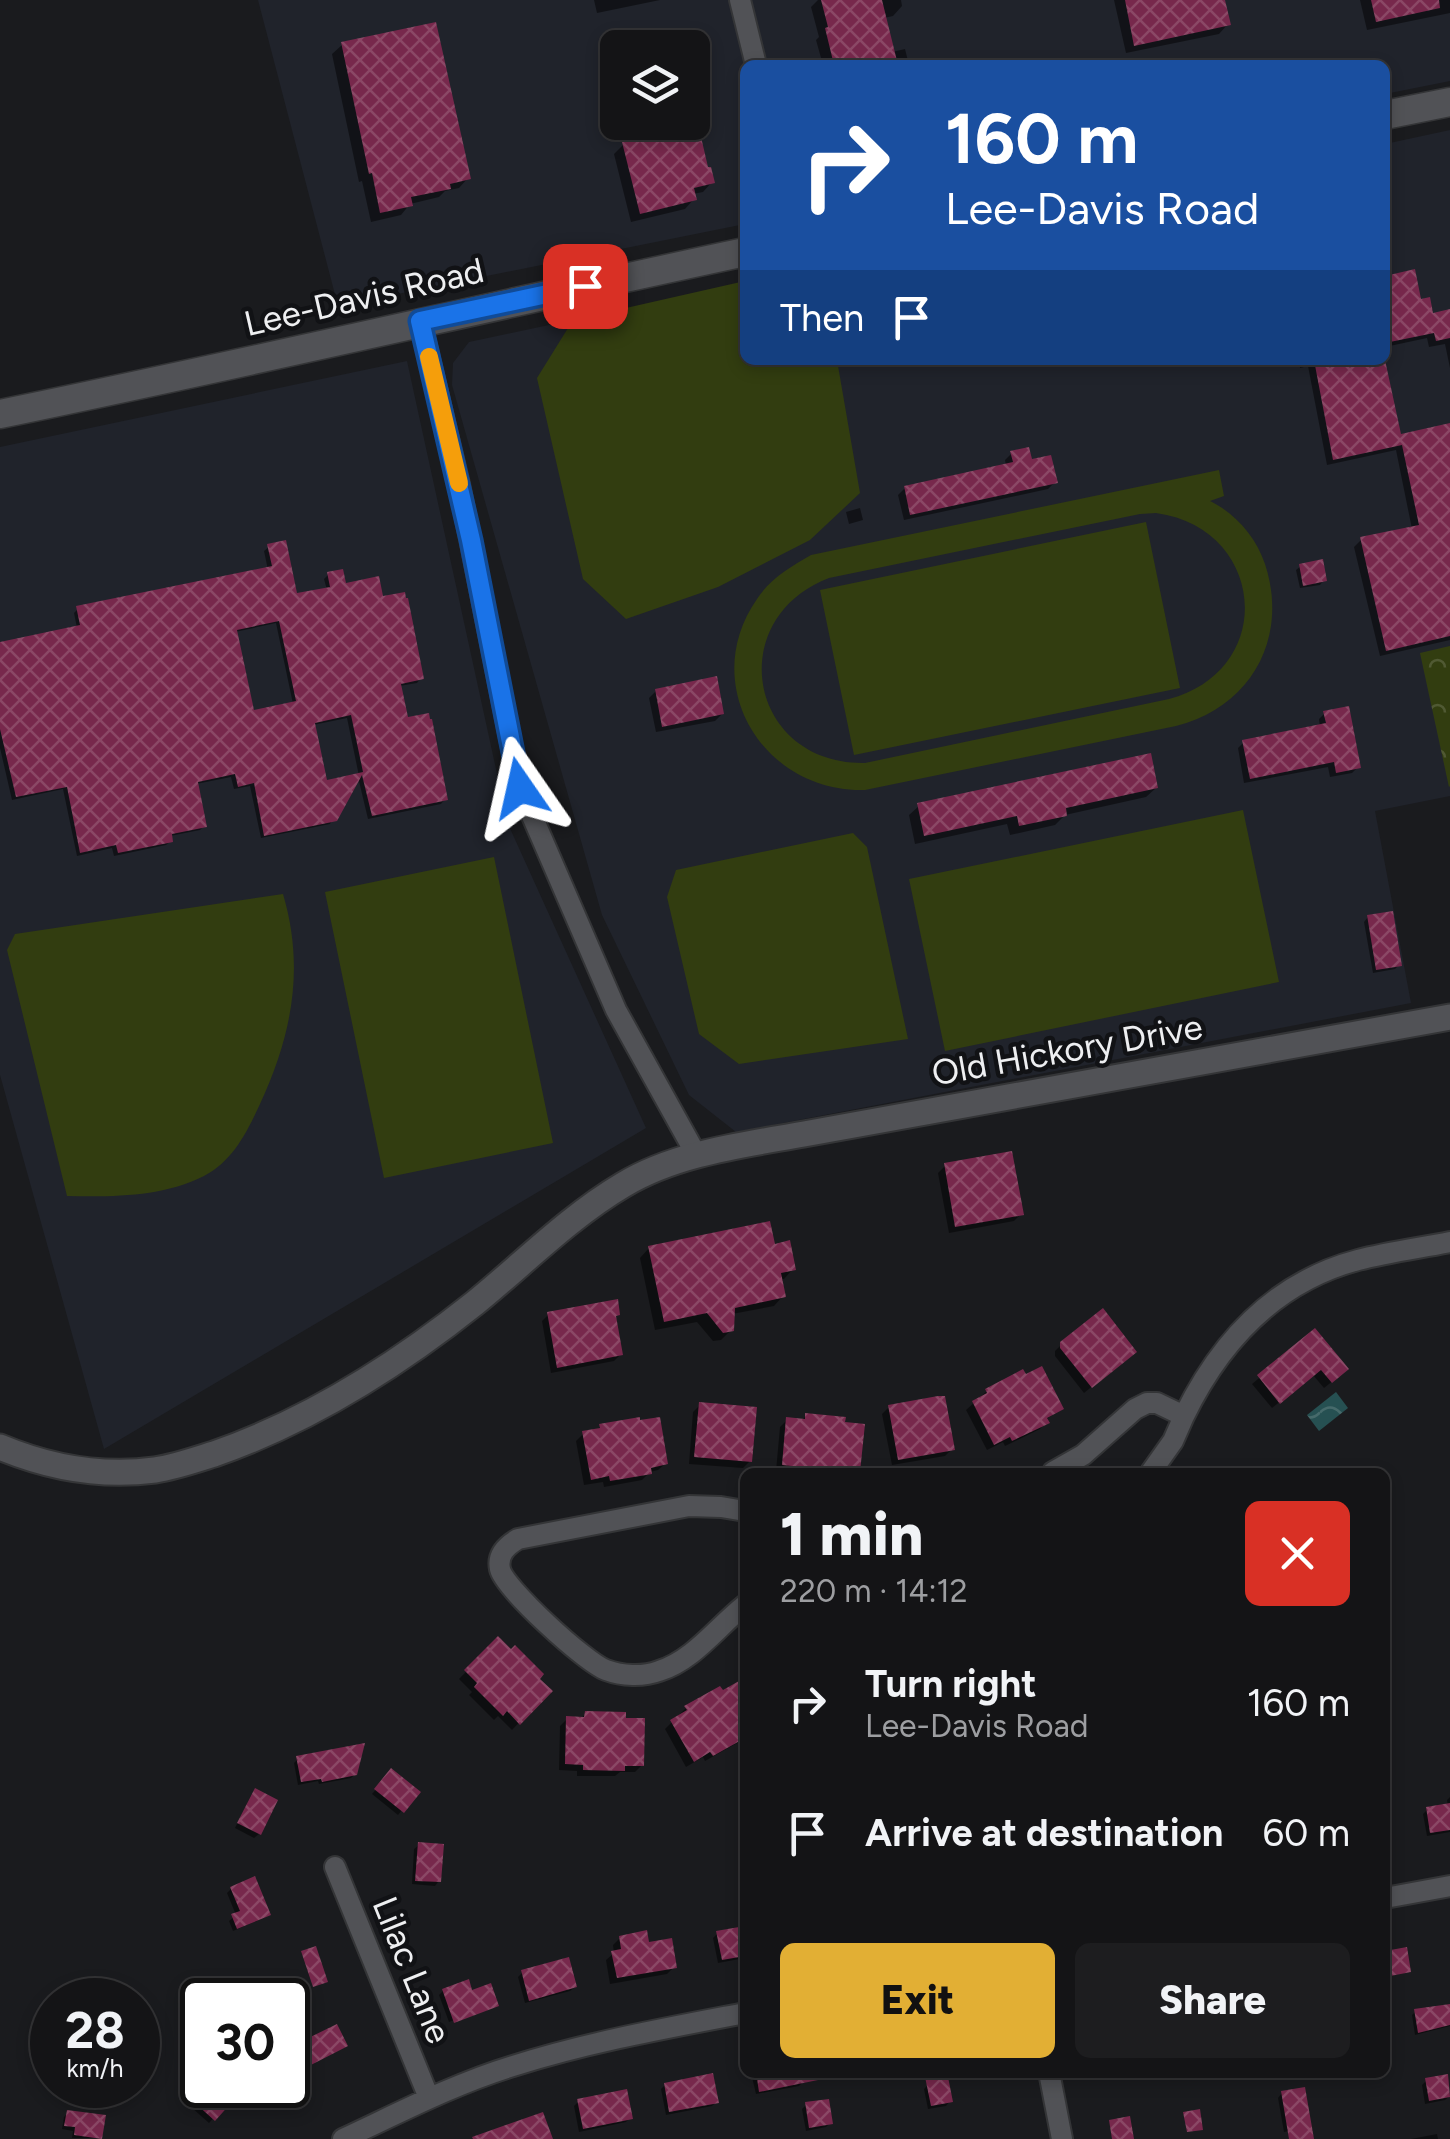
<!DOCTYPE html>
<html lang="en">
<head>
<meta charset="utf-8">
<style>
  :root { --surface:#141416; --page:#1d1d1f; --text:#f1f3f6; --muted:#9d9ea1; --line:#333335; --accent:#e2af34 }
  body { margin:0; font-family:Figtree,sans-serif; background:var(--page); color:var(--text); height:100vh; display:flex; flex-direction:column; font-size:38px; white-space:nowrap }
  * { box-sizing:border-box; margin:0 }
  p { font-size:32px; color:var(--muted) }
  .icon { flex:none; width:55px; height:55px; fill:none; stroke:currentColor; stroke-width:2; stroke-linecap:round; stroke-linejoin:round }
  .map { position:relative; flex:1; overflow:hidden }
  .panel { position:absolute; left:740px; top:1468px; width:650px; height:610px; display:flex; flex-direction:column; background:var(--surface); border-radius:15px; box-shadow:0 5px 15px #0003,0 0 0 2px var(--line) }
  .panel>* { flex:none }
  .hud { position:absolute; left:740px; top:60px; width:650px; height:305px; border-radius:15px; box-shadow:0 5px 15px #0003,0 0 0 2px var(--line); background:#1a4fa0; color:#fff; overflow:hidden }
  .buttons { position:absolute; left:600px; top:30px; display:grid; gap:20px }
  .buttons a { display:grid; place-items:center; width:110px; height:110px; border-radius:15px; background:var(--surface); box-shadow:0 5px 15px #0003,0 0 0 2px var(--line); font-size:50px }
  .speed { position:absolute; left:30px; top:1978px; display:flex; gap:20px; font-size:50px; font-weight:700; text-align:center }
  .speed>* { display:grid; place-content:center; width:130px; height:130px; border-radius:50%; background:var(--surface); box-shadow:0 5px 15px #0003,0 0 0 2px var(--line); line-height:1 }
  .speed small { font-size:25px; font-weight:400 }
  .speed .limit { border:5px solid #111; border-radius:15px; background:#fff; color:#111 }
  .pin { position:absolute; display:grid; place-items:center; width:85px; height:85px; color:#fff; margin:-42px; border-radius:20px; box-shadow:0 5px 15px #0006 }
  .me { position:absolute; width:110px; margin:-55px; rotate:349deg; stroke-linejoin:round; filter:drop-shadow(0 0 8px #0008) }
  .turn { display:flex; align-items:center; gap:35px; height:210px; padding:0 40px; font-size:45px }
  .turn .icon { width:130px; height:130px; stroke-width:2.5 }
  .turn b { display:block; font-size:70px; line-height:85px }
  .then { display:flex; align-items:center; height:95px; padding:0 40px; background:#0003; gap:20px; font-size:38px }
  .round { display:grid; place-items:center; flex:none; width:105px; height:105px; border-radius:15px; background:var(--page) }
  .overview { display:flex; align-items:center; justify-content:space-between; height:170px; padding:0 40px }
  h1 { font-size:60px; font-weight:800; line-height:75px }
  .button { display:flex; gap:20px; margin-top:auto; padding:20px 40px }
  .button a { flex:1; height:115px; border-radius:15px; background:var(--accent); color:#111; font-size:40px; font-weight:800; line-height:115px; text-align:center }
  .button a+a { background:var(--page); color:var(--text) }
  ul { padding:0; list-style:none }
  li { display:flex; align-items:center; gap:30px; height:130px; padding:0 40px }
  li div { flex:1 }
  li b { display:block; font-size:38px }
  li em { font-style:normal }
  .map>svg:first-child { display:block }
  .built { fill:#20232b; fill-rule:evenodd }
  .park { fill:url(#park-crowns) }
  .garden { fill:#323d10; fill-rule:evenodd }
  .water { fill:url(#water-waves) }
  .shadow { fill:#0007; fill-rule:evenodd }
  .building { fill:url(#building-cross-hatch); fill-rule:evenodd }
  .lines { fill:none; stroke-linecap:round; stroke-linejoin:round }
  .minor-casing { stroke:#343537; stroke-width:24 }
  .tertiary-casing { stroke:#343537; stroke-width:29 }
  .secondary-casing { stroke:#343537; stroke-width:31 }
  .minor { stroke:#515256; stroke-width:20 }
  .tertiary { stroke:#515256; stroke-width:25 }
  .secondary { stroke:#515256; stroke-width:28 }
  .route-casing { stroke:#114b97; stroke-width:25 }
  .route { stroke:#1a73e8; stroke-width:18 }
  .slow { stroke:#f59e0b; stroke-width:18 }
  .labels { text-anchor:middle; stroke-width:9; stroke-linejoin:round; paint-order:stroke }
  .street-label { font-size:35px; fill:#eeeff1; stroke:#111215 }
</style>
</head>
<body>
<div class="map">
<svg width="1450" height="2139" viewBox="0 0 1450 2139">
  <defs>
    <pattern id="park-crowns" width="20" height="18" patternUnits="userSpaceOnUse" patternTransform="scale(2.5)"><rect width="20" height="18" fill="#323d10"/><path d="M2 6a3 3 0 1 1 6 0M12 15a3 3 0 1 1 6 0" fill="none" stroke="#505933"/></pattern>
    <pattern id="water-waves" width="16" height="10" patternUnits="userSpaceOnUse" patternTransform="scale(2.5)"><rect width="16" height="10" fill="#265052"/><path d="M0 5q4-4 8 0t8 0" fill="none" stroke="#466a6b"/></pattern>
    <pattern id="building-cross-hatch" width="8" height="8" patternUnits="userSpaceOnUse" patternTransform="scale(2.5)"><rect width="8" height="8" fill="#77284c"/><path d="M0 0l8 8M0 8l8-8" fill="none" stroke="#8b4866"/></pattern>
  </defs>
  <rect width="100%" height="100%" fill="#1a1b1e"/>
  <!-- built -->
  <path class="built" d="M258,0H1450V81L1385,94V65H745V224L338,306ZM618,48H692V122H618Z
    M1450,130V796L1375,811L1411,1003L736,1132L689,1095L602,915L452,385L453,363L469,342L745,283V360H1385V144Z
    M407,361L508,824L646,1128L104,1449L0,1075V447Z"/>
  <!-- park -->
  <path class="park" d="M1450,646V786L1449,787L1420,653Z"/>
  <!-- garden -->
  <path class="garden" d="M745,281V360H837L860,493L810,540L718,587L626,619L583,579L537,378L573,320Z
    M1219,470L1224,496L1210,501C1235,513 1256,537 1265,564C1289,637 1252,707 1176,726L865,790C764,793 697,685 757,599C770,579 790,567 811,555ZM1156,513C1266,528 1278,670 1169,699L865,763C749,765 722,619 829,578L1140,514Z
    M1146,522L1180,688L854,755L820,590Z
    M1243,810L1279,982L945,1051L909,879Z
    M853,833L867,847L908,1039L739,1064L699,1034L667,897L676,870Z
    M494,857L553,1143L384,1178L325,892Z
    M283,894C305,968 292,1035 260,1104C247,1132 233,1161 204,1176C163,1197 112,1197 67,1196L7,950L15,934Z"/>
  <!-- water -->
  <path class="water" d="M1336,1392L1348,1408L1319,1431L1307,1415Z"/>
  <!-- shadow -->
  <path class="shadow" d="M594,0H660L597,13Z
    M818,0H901L902,6L893,16L884,18L892,52L905,49L909,65H823L816,40L819,37L811,7Z
    M1114,0H1223L1228,24L1219,34L1126,53Z
    M1360,0H1450V13L1367,30Z
    M342,45L468,178L459,188L445,191L439,197L410,204L401,215L371,222L362,181L359,182L332,54Z
    M624,144L712,182L703,192L693,194L694,199L685,209L631,222L614,154Z
    M1385,278L1419,302L1431,316L1450,312V368L1445,344L1429,347L1427,338L1385,347Z
    M1299,360H1383L1399,437L1450,426V640L1380,656L1354,547L1361,540L1412,529L1396,450L1327,465L1308,366L1300,368Z
    M1012,453L1030,462L1055,482L1048,489L904,520L898,495L905,488L1006,466L1005,460Z
    M860,508L863,520L849,524L846,512Z
    M269,547L295,596L327,590L324,579L328,575L344,586L381,599L421,678L417,683L399,686L406,720L445,799L441,804L368,819L358,777L330,824L261,838L250,786L234,789L231,777L196,784L204,826L200,830L170,836L171,841L166,845L114,856L112,848L77,856L63,789L12,800L0,748V644L77,628L74,613L78,609L268,570L264,551ZM276,623L293,704L252,713L235,632ZM347,718L359,776L325,783L313,725Z
    M1301,566L1324,580L1320,585L1300,588L1296,570Z
    M656,691L722,714L715,721L656,732L649,698Z
    M1325,713L1358,767L1352,773L1330,777L1328,767L1244,783L1238,748L1244,742L1320,727L1319,719Z
    M1156,788L1146,797L1065,815L1055,825L1010,835L1007,824L915,844L909,815L919,806Z
    M1368,917L1399,965L1395,969L1373,973L1364,922Z
    M945,1166L1021,1214L1014,1221L949,1233L938,1173Z
    M773,1247L793,1269L784,1279H780L783,1296L774,1306L732,1314L731,1330L721,1340L713,1341L697,1322L655,1330L640,1258L649,1248Z
    M549,1314H618L614,1318L621,1354L614,1361L551,1373L542,1321Z
    M1315,1331L1339,1376L1324,1388L1313,1375L1272,1408L1252,1384Z
    M1062,1344L1127,1358L1084,1393L1055,1356V1351Z
    M987,1391L1061,1409L1045,1420L1046,1422L1040,1429L1005,1446L1003,1442L987,1450L966,1410Z
    M700,1405L750,1461L743,1468L689,1464L693,1412Z
    M889,1407L952,1449L945,1456L892,1465L882,1414Z
    M806,1416L858,1471L856,1472L776,1471L780,1427L787,1420L801,1421Z
    M600,1427L665,1464L658,1470L650,1472L642,1480L604,1487L603,1482L584,1485L576,1441L583,1434L595,1432Z
    M498,1639L549,1691L512,1730L498,1716L494,1720L469,1695L472,1692L459,1679Z
    M745,1697V1736L739,1742L705,1761L703,1757L686,1767L665,1729L686,1708Z
    M586,1714L642,1765L635,1772H620L615,1776H577V1771L559,1770L560,1726L567,1719H580Z
    M298,1759L355,1774L351,1778L319,1784L318,1781L298,1785L294,1763Z
    M392,1771L417,1792L398,1815L372,1794Z
    M251,1796L259,1834L254,1838L235,1828Z
    M1450,1797V1832L1427,1836L1423,1814L1427,1810L1448,1806L1447,1800Z
    M419,1845L439,1881L435,1886L412,1884L414,1849Z
    M231,1889L268,1914L264,1918L233,1931L229,1921L236,1915L227,1893Z
    M745,1928V1958L718,1963L713,1938L717,1934Z
    M620,1938L647,1945L674,1967L667,1974L610,1984L606,1960L614,1953L613,1945Z
    M522,1973L575,1987L570,1991L525,2003L518,1977Z
    M443,1991L495,2005L449,2022L439,1995Z
    M1450,2007V2026L1415,2035L1412,2015L1415,2012Z
    M345,2045L301,2070L292,2051L296,2047Z
    M801,2072L803,2082L799,2086L756,2094L751,2073Z
    M845,2072H875L846,2078Z
    M202,2078V2085H238L241,2088L209,2123L183,2100Z
    M1426,2081L1450,2096L1445,2100L1425,2104L1422,2085Z
    M665,2085L716,2102L712,2106L666,2115L661,2089Z
    M928,2085L950,2101L946,2106L928,2109L924,2089Z
    M1282,2093L1305,2128L1284,2132L1278,2098Z
    M578,2102L630,2118L626,2122L579,2132L574,2106Z
    M806,2105L830,2123L826,2127L806,2131L802,2109Z
    M68,2113L99,2138H72L73,2131L62,2129L64,2117Z
    M1437,2134L1438,2139H1411Z"/>
  <!-- building -->
  <path class="building" d="M821,0H882L898,65H834L825,28L828,27Z
    M1125,0H1225L1231,25L1134,46Z
    M1371,0H1439L1440,8L1376,22Z
    M436,22L471,179L450,184L451,189L411,197L413,206L380,213L372,173L369,174L341,42Z
    M698,124L708,167H711L715,183L694,188L697,200L640,214L622,142Z
    M1415,269L1421,299L1430,297L1433,313L1450,309V338L1436,341L1434,333L1385,343V276Z
    M1314,360H1385L1401,434L1450,423V636L1386,651L1360,537L1419,525L1402,445L1333,460Z
    M1029,447L1032,459L1051,455L1058,483L910,515L904,486L1013,462L1010,451Z
    M286,540L297,593L330,587L327,572L343,569L346,583L379,576L383,596L405,592L406,598H408L424,679L401,684L408,717L429,713L430,719H432L448,800L372,816L362,775L337,821L264,836L254,783L238,787L235,774L198,782L207,827L172,834L173,842L118,853L116,845L80,853L67,787L16,797L0,729V642L80,625L76,606L272,566L267,544ZM279,621L296,701L254,710L237,630ZM351,715L363,772L327,780L315,723Z
    M1323,559L1327,581L1303,586L1299,564Z
    M717,676L724,714L662,727L655,689Z
    M1349,706L1361,768L1336,773L1334,762L1250,779L1242,740L1326,723L1323,711Z
    M1151,753L1158,788L1066,808L1067,816L1019,826L1017,816L924,836L917,803Z
    M1393,911L1402,966L1376,970L1367,915Z
    M1012,1151L1024,1215L955,1227L944,1163Z
    M770,1221L775,1244L790,1240L796,1270L781,1273L786,1297L735,1308L734,1331L723,1333L707,1313L664,1322L648,1246Z
    M618,1299L620,1315L616,1316L623,1355L557,1368L547,1312Z
    M1103,1308L1137,1352L1092,1388L1060,1348V1342Z
    M1315,1328L1349,1369L1332,1383L1321,1370L1280,1404L1257,1375Z
    M1042,1366L1064,1409L1047,1418L1050,1423L1012,1441L1010,1437L994,1445L972,1401L987,1393L985,1389L1023,1369L1026,1374Z
    M938,1396H945L955,1450L898,1460L888,1405Z
    M699,1402L757,1407L752,1462L694,1457Z
    M805,1413L846,1417L845,1422L865,1424L860,1472L842,1470V1472H801V1467L782,1465L786,1417L805,1419Z
    M640,1417V1420L660,1417L668,1464L651,1468L652,1474L610,1481L609,1476L591,1480L582,1431L600,1428L599,1424Z
    M498,1636L511,1649L515,1645L544,1674L540,1679L553,1691L520,1725L507,1711L503,1716L474,1687L477,1683L464,1670Z
    M739,1681L745,1692V1738L713,1756L710,1752L694,1762L670,1720L687,1710L684,1706L720,1686L723,1690Z
    M585,1711L626,1712V1718H645L644,1766H625V1771L583,1770V1765L565,1764L566,1716L584,1717Z
    M365,1743L357,1775L322,1782L321,1779L301,1782L296,1756Z
    M391,1768L421,1792L404,1813L374,1789Z
    M255,1788L278,1800L261,1835L237,1823Z
    M1450,1803V1830L1430,1833L1426,1807Z
    M418,1842L444,1844L441,1882L415,1881Z
    M255,1876L271,1915L237,1929L231,1914L240,1911L230,1887Z
    M745,1926V1956L722,1960L716,1931Z
    M647,1930L649,1942L672,1938L677,1968L617,1978L611,1951L621,1949L619,1936Z
    M316,1946L328,1982L313,1987L301,1951Z
    M1407,1947L1411,1972L1385,1977V1951Z
    M569,1957L577,1987L529,2001L521,1970Z
    M469,1979L472,1990L491,1983L499,2006L454,2023L442,1989Z
    M1450,2004V2025L1418,2033L1414,2009Z
    M337,2024L348,2046L305,2068L294,2045Z
    M756,2072H817L818,2080L759,2092Z
    M924,2072H947L953,2102L931,2106Z
    M713,2073L719,2103L669,2112L664,2083Z
    M1448,2074L1450,2097L1429,2101L1425,2078Z
    M193,2085H247L215,2121L185,2094Z
    M1305,2087L1314,2139H1289L1281,2091Z
    M627,2089L633,2119L583,2129L577,2099Z
    M829,2099L833,2124L809,2128L805,2102Z
    M1200,2109L1203,2130L1187,2132L1183,2112Z
    M67,2110L106,2115L102,2139L74,2135L75,2127L64,2126Z
    M543,2112L553,2139H473L472,2137Z
    M1130,2116L1134,2139H1112L1109,2120Z"/>
  <g class="lines">
    <defs>
      <path id="minor" d="M740,0L756,65
        M420,321L459,484L520,788L616,1010L697,1156
        M1184,1416C1221,1340 1275,1282 1358,1260C1388,1252 1420,1248 1450,1242
        M1053,1472L1083,1455L1135,1409L1147,1403H1157L1184,1416L1173,1441L1151,1472
        M745,1511L721,1507L689,1506L518,1539C506,1546 497,1555 500,1569C504,1588 586,1663 606,1670C622,1676 643,1677 659,1671C694,1660 717,1627 745,1605
        M335,1867L429,2098
        M1385,1898L1450,1886
        M1049,2072L1062,2139
        M343,2139C399,2113 454,2084 513,2066C589,2042 667,2028 745,2013"/>
      <path id="tertiary" d="M0,1447C50,1468 101,1477 155,1470C175,1467 195,1460 214,1454C309,1421 396,1366 475,1303C523,1264 569,1217 623,1185C676,1153 743,1145 804,1134L1450,1017"/>
      <path id="secondary" d="M1385,115L1450,102
        M0,414C249,363 496,305 745,252"/>
    </defs>
    <!-- minor casing -->
    <use href="#minor" class="minor-casing"/>
    <!-- tertiary casing -->
    <use href="#tertiary" class="tertiary-casing"/>
    <!-- secondary casing -->
    <use href="#secondary" class="secondary-casing"/>
    <!-- minor -->
    <use href="#minor" class="minor"/>
    <!-- tertiary -->
    <use href="#tertiary" class="tertiary"/>
    <!-- secondary -->
    <use href="#secondary" class="secondary"/>
  </g>
  <g class="lines">
    <defs>
      <path id="route" d="M520,788L471,540L420,321L585,286"/>
    </defs>
    <!-- route casing -->
    <use href="#route" class="route-casing"/>
    <!-- route -->
    <use href="#route" class="route"/>
    <!-- slow -->
    <path class="slow" d="M429,357L459,483"/>
  </g>
  <g class="labels">
    <!-- street labels -->
    <g class="street-label">
      <text transform="translate(364 297) rotate(-13)" y="12">Lee-Davis Road</text>
      <text transform="translate(1067 1050) rotate(-10)" y="12">Old Hickory Drive</text>
      <text transform="translate(412 1970) rotate(68)" y="12">Lilac Lane</text>
    </g>
  </g>
</svg>
<div class="buttons">
<a><svg class="icon" aria-label="layers" viewBox="0 0 24 24"><path d="M12 4l9 5-9 5-9-5zM3 14l9 5 9-5"/></svg></a>
</div>
<div class="speed"><div>28<small>km/h</small></div><div class="limit">30</div></div>
<div class="pin" style="left:585px;top:286px;background:#d93025"><svg class="icon" aria-label="arrive" viewBox="0 0 24 24"><path d="M6 21V4h12l-3 4 3 4H6"/></svg></div>
<svg class="me" style="left:520px;top:788px" viewBox="-20 -20 40 40"><path d="M0-17L14 15 0 8-14 15z" fill="#1a73e8" stroke="#fff" stroke-width="4"/></svg>
<div class="hud">
<div class="turn"><svg class="icon" aria-label="right" viewBox="0 0 24 24"><path d="M7 20v-9h11M14 6l5 5-5 5"/></svg><div><b>160 m</b>Lee-Davis Road</div></div>
<div class="then">Then<svg class="icon" aria-label="arrive" viewBox="0 0 24 24"><path d="M6 21V4h12l-3 4 3 4H6"/></svg></div>
</div>
<section class="panel">
<div class="overview"><div><h1>1 min</h1><p>220 m · 14:12</p></div><a class="round" style="background:#d93025;color:#fff"><svg class="icon" aria-label="close" viewBox="0 0 24 24"><path d="M6 6l12 12M18 6L6 18"/></svg></a></div>
<ul>
<li><svg class="icon" aria-label="right" viewBox="0 0 24 24"><path d="M7 20v-9h11M14 6l5 5-5 5"/></svg><div><b>Turn right</b><p>Lee-Davis Road</p></div><em>160 m</em></li>
<li><svg class="icon" aria-label="arrive" viewBox="0 0 24 24"><path d="M6 21V4h12l-3 4 3 4H6"/></svg><div><b>Arrive at destination</b></div><em>60 m</em></li>
</ul>
<div class="button"><a>Exit</a><a>Share</a></div>
</section>
</div>
</body>
</html>
